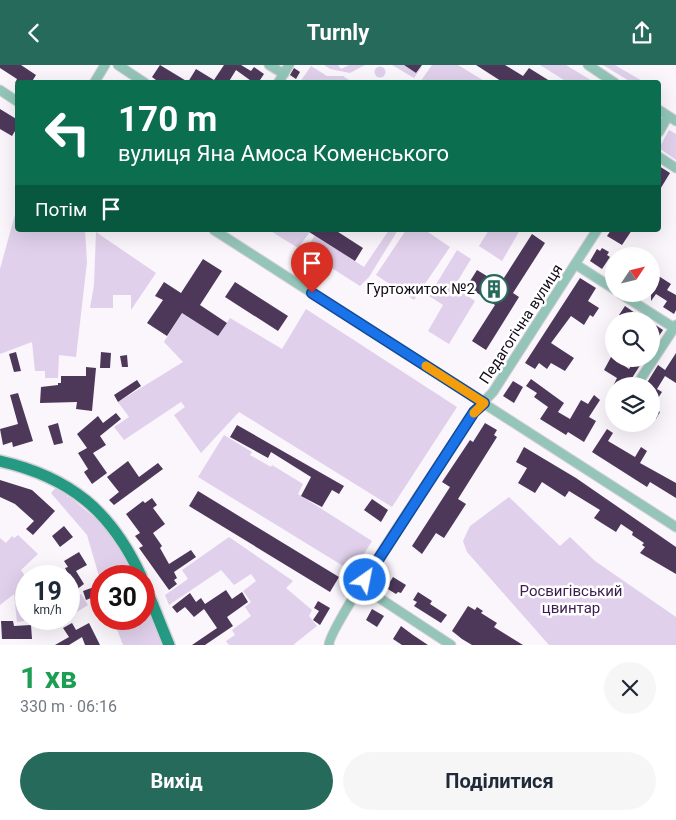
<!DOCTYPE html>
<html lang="uk">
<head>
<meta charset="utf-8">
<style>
  :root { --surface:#fff; --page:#f6f6f7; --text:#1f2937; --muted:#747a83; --accent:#266a5b }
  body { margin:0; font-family:Roboto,sans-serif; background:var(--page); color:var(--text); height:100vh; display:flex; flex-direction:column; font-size:19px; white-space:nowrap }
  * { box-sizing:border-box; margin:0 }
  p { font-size:16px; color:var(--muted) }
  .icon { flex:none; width:28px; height:28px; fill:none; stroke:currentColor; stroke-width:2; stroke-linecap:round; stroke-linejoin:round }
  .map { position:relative; height:580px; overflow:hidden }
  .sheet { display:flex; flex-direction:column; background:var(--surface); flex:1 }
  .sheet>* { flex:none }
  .banner { position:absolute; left:15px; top:15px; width:646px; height:152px; border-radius:5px; box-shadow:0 5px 20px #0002; background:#0b6e4f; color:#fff; overflow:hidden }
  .needle { width:32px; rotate:55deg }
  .buttons { position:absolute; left:605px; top:182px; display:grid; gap:10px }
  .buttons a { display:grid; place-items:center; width:55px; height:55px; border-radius:50%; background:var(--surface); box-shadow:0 5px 20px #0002; font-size:25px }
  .speed { position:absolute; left:15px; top:500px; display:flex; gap:10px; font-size:25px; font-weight:700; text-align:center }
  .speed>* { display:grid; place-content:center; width:65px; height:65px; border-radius:50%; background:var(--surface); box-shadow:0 5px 20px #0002; line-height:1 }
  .speed small { font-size:12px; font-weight:400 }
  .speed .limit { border:8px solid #d22; background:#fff; color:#111 }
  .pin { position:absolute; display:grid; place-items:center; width:42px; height:42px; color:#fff; margin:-51px -21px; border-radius:50% 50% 50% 0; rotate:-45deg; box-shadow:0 0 5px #0007 }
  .pin .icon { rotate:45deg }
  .me { position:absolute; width:55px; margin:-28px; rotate:33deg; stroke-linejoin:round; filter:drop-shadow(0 0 4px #0008) }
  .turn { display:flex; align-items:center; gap:18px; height:105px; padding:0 20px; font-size:22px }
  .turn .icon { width:65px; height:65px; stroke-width:2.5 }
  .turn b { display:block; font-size:35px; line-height:42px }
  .then { display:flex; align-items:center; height:48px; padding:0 20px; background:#0003; gap:10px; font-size:19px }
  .round { display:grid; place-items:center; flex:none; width:52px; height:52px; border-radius:26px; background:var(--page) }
  .headline { display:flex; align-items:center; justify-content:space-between; height:85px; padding:0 20px }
  h1 { font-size:30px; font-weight:700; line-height:38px; color:#1e9e55 }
  .action { display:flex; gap:10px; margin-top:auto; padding:10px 20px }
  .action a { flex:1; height:58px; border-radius:30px; background:var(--accent); color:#fff; font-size:20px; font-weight:700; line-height:58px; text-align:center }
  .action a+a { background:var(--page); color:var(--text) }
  header { display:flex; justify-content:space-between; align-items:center; height:65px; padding:0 20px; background:var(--accent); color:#fff; font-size:22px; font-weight:700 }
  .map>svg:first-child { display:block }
  .green { fill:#e0d0eb }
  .building { fill:#4d385a }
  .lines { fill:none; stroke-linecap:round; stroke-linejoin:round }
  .minor-casing { stroke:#d5d1d7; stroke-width:11 }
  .major-casing { stroke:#d5d1d7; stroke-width:14 }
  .minor { stroke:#94c5b8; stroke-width:9 }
  .major { stroke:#269983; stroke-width:11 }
  .route-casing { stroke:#114b97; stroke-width:12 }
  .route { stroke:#1a73e8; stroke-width:9 }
  .slow { stroke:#f59e0b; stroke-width:9 }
  .labels { text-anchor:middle; stroke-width:5; stroke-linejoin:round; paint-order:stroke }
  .poi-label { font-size:15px; fill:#130c16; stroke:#fff; text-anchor:end }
  .street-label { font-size:15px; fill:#130c16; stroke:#fff }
  .park-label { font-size:15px; fill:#3d1c4e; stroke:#fff }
</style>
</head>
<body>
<header><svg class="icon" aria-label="back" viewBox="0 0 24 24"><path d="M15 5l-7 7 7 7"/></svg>Turnly<svg class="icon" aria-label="share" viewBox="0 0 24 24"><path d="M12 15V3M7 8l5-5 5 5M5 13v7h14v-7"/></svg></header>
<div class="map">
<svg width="676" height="580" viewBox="0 0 676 580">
  <rect width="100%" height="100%" fill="#faf6fc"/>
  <!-- green -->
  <path class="green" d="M324,0H338L341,4L349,0H365L350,8L330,4Z
    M392,0H404L416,8L423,0L414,13Z
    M432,0H458L486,17H420Z
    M540,0H566L594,17H567Z
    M603,0H615L644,17H631Z
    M311,1L327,11H343L352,17H300Z
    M374.5 7a5.5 5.5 0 1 1 11 0a5.5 5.5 0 1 1-11 0Z
    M669,65L676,69V95L659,83Z
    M17,142L18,165L84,167L85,165L87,197L76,292L59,290L58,313H45V306H35L32,277L0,289V204Z
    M269,165H307L310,167L298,183Z
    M389,165H398L369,212L360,221L305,186L315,170L364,202Z
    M406,165H425L450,182L414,235L376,210Z
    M489,165H520L502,196L479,181Z
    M96,167L156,208L131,245V230H113V243H90L94,220Z
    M457,185L471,194L454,222L475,236L449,279L428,266L443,240L429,231Z
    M306,244L457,342L392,442L239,347L201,388L174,350L185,342L181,337L124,375L114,362L129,352L118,337L183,297L164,277L182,248L218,271L230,253L282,284Z
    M224,370L252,387L250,390L271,402L272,400L303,419L298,429L372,476L353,507L198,412Z
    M57,421L67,429V432L69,431L117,472L137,511H101V518L87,470L51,428Z
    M509,432L560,481L570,472L595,496L676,552V580H549L467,487L463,476L470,461Z
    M18,470L38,489L21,505L26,512V554H38L17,557L14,529L0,540V473L6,478L12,471L14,473Z
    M229,472L293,516L286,523L312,545L309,551L317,561L293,580H229L226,576L235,570L232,565L251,551L245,542L251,537L243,526L256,516L251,509L234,520L221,505L169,540L165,530L188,514L182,505Z
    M144,528L163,580H123L113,554H144Z
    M81,529L88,540L69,552V536Z"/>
  <!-- building -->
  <path class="building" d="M0,0H21L36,10L31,18H15L17,14L0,3Z
    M160,0L188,17L196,4L214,15L224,0H241L251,6L254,2L264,9L258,18H254L236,5L228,18H160L152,12Z
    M404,0H422L416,8Z
    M476,0H505L523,11L529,3L553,18H504Z
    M294,3L300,7L296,14L290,10Z
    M0,44L18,55V61L12,71L0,64Z
    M659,101L670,108L659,126Z
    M306,165H335L363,183L355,196Z
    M611,165H632L622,180L607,171Z
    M532,169L545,178L513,228L519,232L486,285L472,276L495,240L467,221L477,205L500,219Z
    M602,183L609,187L607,190L610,192L602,204L590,196L597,184L600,186Z
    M203,194L222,206L200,240L227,258L218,271L182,248L167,271L147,258L163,235L155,231L164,217L181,228Z
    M657,210L671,219L667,225L676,230V245L674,249L663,242L667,236L656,229L651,236V219Z
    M580,213L596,223L588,236L599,243L593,252L590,250L584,260L571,251L551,278L574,293L565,306L551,298L547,304L539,298L535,304L525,298Z
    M235,217L288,251L278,266L225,232Z
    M625,241L635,248L629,256L619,250Z
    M651,257L663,265L651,283Z
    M16,287L21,306L14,307L9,289Z
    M101,287L111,288L110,303H100Z
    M676,288V318L665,311L657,324L662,327L652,342L660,347L656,354L651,351V321H645L658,300L665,305Z
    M127,290L128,302H122L120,291Z
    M611,292L629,304L636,294H644L627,321H613L617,313L604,305Z
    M86,302L96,303L92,346L76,344L77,337L40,338L41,322L58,320V318H61V311H86Z
    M531,314L564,338L558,347L570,354L581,335L588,339L594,330L600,335L589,352L596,356L584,377L568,367L566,370L540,354L548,342L534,332L537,328L526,321Z
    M137,315L141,321L118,337L114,330Z
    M513,316L523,322L514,338L503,331Z
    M18,328L33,376L13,382L12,377L3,380L0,364L18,359L10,330Z
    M116,348L121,354L100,371L106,380L93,388L107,408L92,419L84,407L88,404L78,388L87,383L77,369L98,351L103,358Z
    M58,358L63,378L54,380L48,361Z
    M485,358L497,365L494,370L497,372L458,434L466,439L444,473L436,468L422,489L412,481L450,422L442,417L470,375L473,377Z
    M237,360L344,421L339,429L332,425L322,442L301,431L311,412L271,387L268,393L230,372Z
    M607,364L613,368L608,376L635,392L641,382L647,386L640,398L676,418V433L650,417L647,422L592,387Z
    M524,382L576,413L676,482V509L640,488L645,482L642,480L644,478L632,470L633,467L621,459L616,467L600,457L594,453L600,445L569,426L565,432L542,417L535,428L518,418L527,403L516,397Z
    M128,396L139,412L158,398L163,404L114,440L109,435L119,427L107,412Z
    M0,415L32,425L55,446L33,470L26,464L34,456L15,439L0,432Z
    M198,426L339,512L330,527L189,441Z
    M152,433L157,440L153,443L165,459L153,468L162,481L160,483L169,499L191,485L196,492L174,507L177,513L174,515L177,519L169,525L139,483L143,481L135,471L140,468L126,449L143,436L145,438Z
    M372,434L388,445L381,457L364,445Z
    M64,461L73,472L60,482L52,471Z
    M79,487L87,500L76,506L84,519L76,525L74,522L69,525V515L71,514L65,503L68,502L64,496Z
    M393,512L406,520L401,528L398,527L396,529L386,523Z
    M94,522L99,535L92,538L91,533L86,535L83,526Z
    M226,525L232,534L242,527L248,537L227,552L233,561L205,580H192L217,563L204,544L194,552L185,542L177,548L172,542L190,528L196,537L201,533L205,539Z
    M418,527L432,536L430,539L447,550L441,558L414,541L417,537L413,535Z
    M318,536L330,543L320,560L313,555L319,546L314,543Z
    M468,541L475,545L477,542L483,546L481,548L497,558L494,562L523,580H472L462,574L452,566Z
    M372,544L384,551L377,562L366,555Z
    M1,556H13L14,561L31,560L32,574H2Z
    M72,558L76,565L89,558L100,580H85L82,572L69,580H55L69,572L63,563Z
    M401,561L413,570L428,580H402L393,574Z"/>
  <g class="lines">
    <defs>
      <path id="minor" d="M118,0L145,18
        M269,0L284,9
        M588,0L615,18
        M94,18L105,0
        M278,18L289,0
        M0,25L18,37
        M659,45L676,56
        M659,67L668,51
        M659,92L676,103
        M214,165L676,462
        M575,199L614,224
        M621,229L676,264
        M636,321L676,260
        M361,521L451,580
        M329,580C327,564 456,375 474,347L493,327L597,165"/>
      <path id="major" d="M0,396C70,412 111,446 141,511
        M144,518L169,580"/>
    </defs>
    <!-- minor casing -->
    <use href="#minor" class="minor-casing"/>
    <!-- major casing -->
    <use href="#major" class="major-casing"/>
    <!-- minor -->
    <use href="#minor" class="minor"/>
    <!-- major -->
    <use href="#major" class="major"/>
  </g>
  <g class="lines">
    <defs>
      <path id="route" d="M312,228L484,338L474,347L365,515"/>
    </defs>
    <!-- route casing -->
    <use href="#route" class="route-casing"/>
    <!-- route -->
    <use href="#route" class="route"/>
    <!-- slow -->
    <path class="slow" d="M426,301L484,338L474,348"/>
  </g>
  <!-- icons -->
  <defs>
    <symbol id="building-ring" viewBox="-11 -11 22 22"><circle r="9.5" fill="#fff" stroke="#266a5b" stroke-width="1.5"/><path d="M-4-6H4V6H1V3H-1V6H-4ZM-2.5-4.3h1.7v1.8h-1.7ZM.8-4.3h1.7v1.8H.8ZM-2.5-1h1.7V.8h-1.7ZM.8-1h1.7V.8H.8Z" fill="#266a5b"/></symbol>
  </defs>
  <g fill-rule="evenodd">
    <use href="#building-ring" x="478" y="208" width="32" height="32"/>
  </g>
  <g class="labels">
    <!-- poi labels -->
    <g class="poi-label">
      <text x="475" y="229">Гуртожиток №2</text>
    </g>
    <!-- street labels -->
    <g class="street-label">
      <text transform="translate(521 259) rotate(-57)" y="5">Педагогічна вулиця</text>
    </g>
    <!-- park labels -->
    <g class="park-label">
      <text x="571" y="531">Росвигівський<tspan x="571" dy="17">цвинтар</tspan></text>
    </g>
  </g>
</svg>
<div class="buttons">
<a><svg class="needle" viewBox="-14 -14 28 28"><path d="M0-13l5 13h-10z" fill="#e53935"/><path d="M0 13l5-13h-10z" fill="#747a83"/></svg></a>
<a><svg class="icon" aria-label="search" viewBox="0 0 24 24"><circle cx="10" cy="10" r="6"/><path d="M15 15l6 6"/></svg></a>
<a><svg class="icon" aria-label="layers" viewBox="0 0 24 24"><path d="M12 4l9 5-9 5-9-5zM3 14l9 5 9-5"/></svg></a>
</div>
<div class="speed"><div>19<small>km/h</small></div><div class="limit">30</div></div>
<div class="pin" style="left:312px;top:228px;background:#d93025"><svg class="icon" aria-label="arrive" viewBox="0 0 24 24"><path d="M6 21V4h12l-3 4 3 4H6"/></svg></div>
<svg class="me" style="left:365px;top:515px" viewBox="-20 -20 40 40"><circle r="17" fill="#1a73e8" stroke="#fff" stroke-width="3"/><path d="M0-11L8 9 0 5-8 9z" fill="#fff"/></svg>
<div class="banner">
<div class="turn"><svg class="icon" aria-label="left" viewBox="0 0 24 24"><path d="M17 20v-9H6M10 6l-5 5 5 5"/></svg><div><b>170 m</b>вулиця Яна Амоса Коменського</div></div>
<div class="then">Потім<svg class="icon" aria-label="arrive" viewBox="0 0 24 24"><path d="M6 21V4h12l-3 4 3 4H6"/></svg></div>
</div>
</div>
<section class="sheet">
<div class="headline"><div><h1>1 хв</h1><p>330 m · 06:16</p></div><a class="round"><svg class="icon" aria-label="close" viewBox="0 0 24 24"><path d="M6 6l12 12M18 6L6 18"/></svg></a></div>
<div class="action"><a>Вихід</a><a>Поділитися</a></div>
</section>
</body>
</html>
